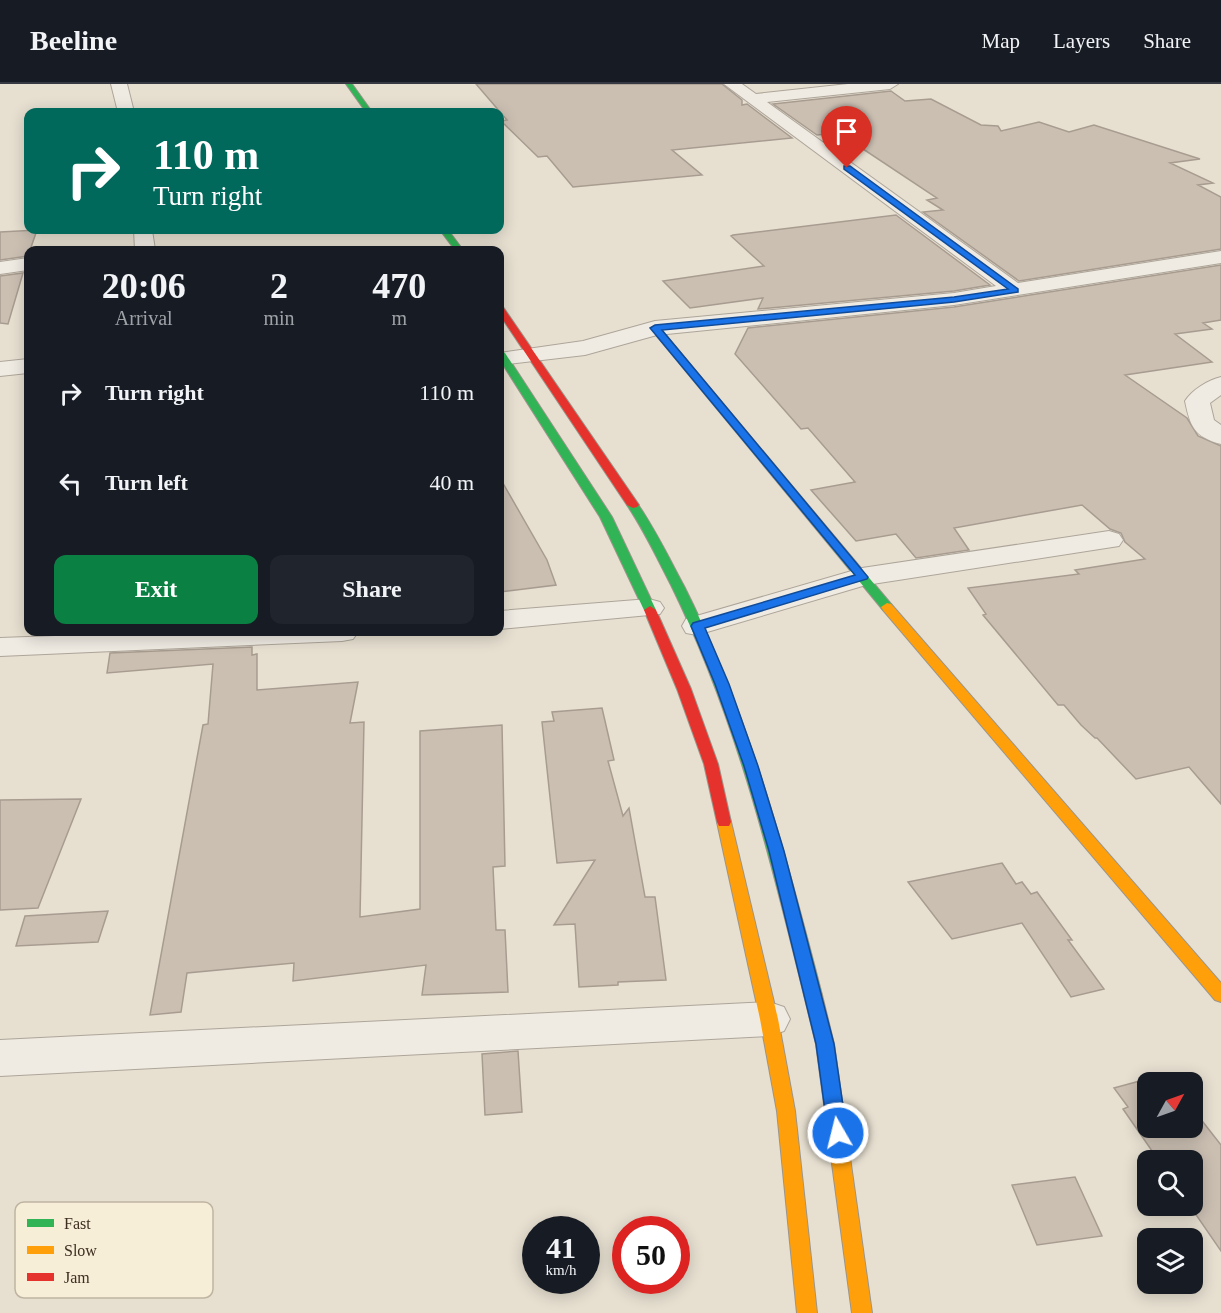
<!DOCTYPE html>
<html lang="en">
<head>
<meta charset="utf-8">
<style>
  :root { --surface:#171b24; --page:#20242c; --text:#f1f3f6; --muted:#9ea1a6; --line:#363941; --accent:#0b8043 }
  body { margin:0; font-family:"Times New Roman",serif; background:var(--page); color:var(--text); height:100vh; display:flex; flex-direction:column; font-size:22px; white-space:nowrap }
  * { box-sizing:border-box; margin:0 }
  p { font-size:20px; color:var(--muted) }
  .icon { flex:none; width:33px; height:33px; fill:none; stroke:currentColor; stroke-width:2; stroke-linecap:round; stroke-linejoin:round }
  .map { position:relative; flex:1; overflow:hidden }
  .drawer { position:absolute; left:24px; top:162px; width:480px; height:390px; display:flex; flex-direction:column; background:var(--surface); border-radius:12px; box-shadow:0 3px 15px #0003 }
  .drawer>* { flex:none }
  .guide { position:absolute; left:24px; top:24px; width:480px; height:126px; border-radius:12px; box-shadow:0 3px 15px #0003; background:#00695c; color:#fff; overflow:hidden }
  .needle { width:39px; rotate:50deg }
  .fabs { position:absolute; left:1137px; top:988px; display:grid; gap:12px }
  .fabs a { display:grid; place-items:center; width:66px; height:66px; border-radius:12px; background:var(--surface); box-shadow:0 3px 15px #0003; font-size:30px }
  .speed { position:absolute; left:522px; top:1132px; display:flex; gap:12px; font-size:30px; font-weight:700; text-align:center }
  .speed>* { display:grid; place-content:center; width:78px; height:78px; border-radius:50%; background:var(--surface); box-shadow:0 3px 15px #0003; line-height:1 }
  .speed small { font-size:15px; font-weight:400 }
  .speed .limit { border:9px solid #d22; background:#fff; color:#111 }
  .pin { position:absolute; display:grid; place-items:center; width:51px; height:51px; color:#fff; margin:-62px -26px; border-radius:50% 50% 50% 0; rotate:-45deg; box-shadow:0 0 6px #0007 }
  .pin .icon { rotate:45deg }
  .me { position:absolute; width:66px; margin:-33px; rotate:352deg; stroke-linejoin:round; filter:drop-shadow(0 0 4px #0008) }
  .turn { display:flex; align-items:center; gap:21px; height:126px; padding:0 30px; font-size:27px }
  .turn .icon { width:78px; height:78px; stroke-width:2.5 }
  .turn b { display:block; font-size:42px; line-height:51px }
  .eta { display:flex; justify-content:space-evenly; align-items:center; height:102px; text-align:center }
  .eta b { font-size:36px; font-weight:700; line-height:42px }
  .cta { display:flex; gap:12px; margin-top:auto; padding:12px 30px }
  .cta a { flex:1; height:69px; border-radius:12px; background:var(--accent); color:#fff; font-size:24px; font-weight:700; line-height:69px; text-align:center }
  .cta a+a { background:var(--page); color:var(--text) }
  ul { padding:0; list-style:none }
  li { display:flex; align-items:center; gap:18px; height:90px; padding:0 30px }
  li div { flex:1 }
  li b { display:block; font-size:22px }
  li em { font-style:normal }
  header { display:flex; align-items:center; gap:36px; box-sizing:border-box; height:84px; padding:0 30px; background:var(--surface); border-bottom:2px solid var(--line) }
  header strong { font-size:28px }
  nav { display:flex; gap:33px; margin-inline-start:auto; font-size:21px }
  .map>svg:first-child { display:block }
  .building { fill:#cbbfb2; stroke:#a89c90; stroke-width:1.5 }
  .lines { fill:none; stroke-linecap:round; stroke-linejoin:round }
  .street-casing { stroke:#ada599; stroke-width:2 }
  .fast-casing { stroke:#9c958a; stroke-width:2 }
  .slow-casing { stroke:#9c958a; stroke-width:2 }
  .jam-casing { stroke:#9c958a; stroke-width:2 }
  .street { fill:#efebe3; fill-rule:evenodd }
  .fast { fill:#30b455; fill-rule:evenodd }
  .slow { fill:#ff9f0a; fill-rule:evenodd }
  .jam { fill:#e5322d; fill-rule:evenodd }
  .route { fill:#1a73e8; stroke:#114b97; stroke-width:1.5 }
  .key { fill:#f7eed8; stroke:#bfb4a1; stroke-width:1.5 }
  .key-label { font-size:16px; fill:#3d2e20 }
</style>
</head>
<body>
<header>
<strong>Beeline</strong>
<nav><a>Map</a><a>Layers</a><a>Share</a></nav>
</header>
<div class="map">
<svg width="1221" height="1229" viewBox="0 0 1221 1229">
  <rect width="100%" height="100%" fill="#e7e0d1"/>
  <!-- building -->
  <path class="building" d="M476,0H722L742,16V21L747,20L792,54L672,66L702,91L573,103L547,72L538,73L501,37L507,36Z
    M891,7L905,17L931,15L981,41L998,42L1001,47L1039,38L1069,48L1094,41L1200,75L1170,79L1213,99L1198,101L1221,113V165L1019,197L923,128L943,126L927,116L937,114L851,57L837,49L817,51L773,20Z
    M896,131L990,201L954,207L758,225L763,214L690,224L663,197L764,182L731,152L733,151Z
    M37,146L28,172L0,176V148Z
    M1221,181V236L1203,239L1212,245L1175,250L1212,278L1125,291L1187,334L1198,352L1221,362V720L1189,683L1136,695L1097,654H1095L1081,641L1064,621H1058L983,531L986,530L968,504L1079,490L1075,486L1145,475L1125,458L1121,449L1110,445L1082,421L954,444L969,466L916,474L896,450L856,457L811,406L855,398L808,344L801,345L735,270L748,244L954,223Z
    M23,189L8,240L0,239V192Z
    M500,394L547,476L556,501L500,508Z
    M252,563V571L257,570V606L358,598L350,639L364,638L360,833L420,825V647L502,641L505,782L493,783L496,846H505L508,908L422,911L426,881L293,897L294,879L187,889L181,928L150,931L203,641L208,640L213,580L107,589L110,569Z
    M602,624L614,676L608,677L623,732L629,724L645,813H655L666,896L618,898V901L579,903L575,840L554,841L595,776L557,779L542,638L554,637L552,628Z
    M81,715L38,824L0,826V716Z
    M1002,779L1016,800L1022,798L1031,810L1037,808L1072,856H1068L1104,905L1071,913L1022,839L952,855L908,798Z
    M108,827L98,858L16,862L25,832Z
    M518,967L522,1028L485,1031L482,970Z
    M1158,992H1167L1173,999H1148V1044H1192V1024L1221,1061V1167L1190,1122H1192V1077H1159L1123,1025L1128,1023L1114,1004Z
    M1075,1093L1102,1152L1037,1161L1012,1101Z"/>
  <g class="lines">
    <defs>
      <path id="street" d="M111,0H127L134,28H118Z
        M724,0H742L756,10L848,0H898L890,5L767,18L1018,199L1221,167V179L954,221L657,251L585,271L500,281V269L583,257L655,237L954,209L996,202Z
        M134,146H152L155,166H135Z
        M28,174V186L0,190V178Z
        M28,275V289L0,292V278Z
        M1221,293V311L1210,319L1214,336L1221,341V360C1194,353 1190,342 1185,317C1192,306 1208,296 1221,293Z
        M1109,447L1119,450L1123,456L1119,462L866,501L697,551L686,549L682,542L686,535L862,484Z
        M649,515L660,518L664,524L660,530L500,545V527Z
        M166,548H358L353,555L342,557L0,572V554Z
        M769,918L784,923L790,935L784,947L769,952L0,992V956Z"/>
      <path id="fast" d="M346,0H352L372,28H366Z
        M440,146H448L463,166H455Z
        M652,242H658L891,520L893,523L891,526H883L652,246Z
        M500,266L505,269L612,433L656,526L654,529L650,530L644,526L600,433L500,276Z
        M633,418L637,419C655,445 669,474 684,502C749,631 786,771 822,911L819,916L813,918L807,916L804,911C770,771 735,631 671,501C657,474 644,446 627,421Z"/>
      <path id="slow" d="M887,519L891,520L1221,899V918L1215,916L883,526L881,523Z
        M724,733L729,734L731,738L778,935L795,1027L817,1229H797L777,1027L760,935L717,738L719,734Z
        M813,904L819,906L822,911L834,960L872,1229H852L816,960L804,911L807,906Z"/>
      <path id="jam" d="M500,222L503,223L639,421L637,423L633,424L627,421L500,231Z
        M650,522L656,526L691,605L718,680L731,738L729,742H719L717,738L704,680L677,605L644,526Z"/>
    </defs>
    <!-- street casing -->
    <use href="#street" class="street-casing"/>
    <!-- fast casing -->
    <use href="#fast" class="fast-casing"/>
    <!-- slow casing -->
    <use href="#slow" class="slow-casing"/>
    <!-- jam casing -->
    <use href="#jam" class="jam-casing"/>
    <!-- street -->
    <use href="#street" class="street"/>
    <!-- fast -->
    <use href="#fast" class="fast"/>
    <!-- slow -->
    <use href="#slow" class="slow"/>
    <!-- jam -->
    <use href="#jam" class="jam"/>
  </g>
  <!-- route -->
  <path class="route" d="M844,82H850L1018,205V208L954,218L662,246L868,493L867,495L705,544L729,600L758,682L784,767L834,960L847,1049L845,1055L838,1057L831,1055L828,1049L816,960L769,767L744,682L715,600L691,542L693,539L855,491L650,244L655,241L954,213L1008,205L844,85Z"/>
  <!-- legend -->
  <rect x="15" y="1118" width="198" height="96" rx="9" class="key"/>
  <rect x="27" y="1135" width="27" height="8" fill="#30b455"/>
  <rect x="27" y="1162" width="27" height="8" fill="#ff9f0a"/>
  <rect x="27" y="1189" width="27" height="8" fill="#e5322d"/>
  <g class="key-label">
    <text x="64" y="1145">Fast</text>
    <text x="64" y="1172">Slow</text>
    <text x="64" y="1199">Jam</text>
  </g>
</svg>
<div class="fabs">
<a><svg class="needle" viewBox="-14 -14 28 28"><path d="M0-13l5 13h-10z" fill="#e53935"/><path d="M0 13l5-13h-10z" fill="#9ea1a6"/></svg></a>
<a><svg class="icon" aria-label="search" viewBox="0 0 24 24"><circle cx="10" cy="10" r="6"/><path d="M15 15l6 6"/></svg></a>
<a><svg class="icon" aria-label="layers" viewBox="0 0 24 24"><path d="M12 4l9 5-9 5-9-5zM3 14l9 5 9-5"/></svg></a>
</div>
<div class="speed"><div>41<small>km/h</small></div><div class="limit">50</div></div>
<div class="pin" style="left:847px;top:84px;background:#d93025"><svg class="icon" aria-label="arrive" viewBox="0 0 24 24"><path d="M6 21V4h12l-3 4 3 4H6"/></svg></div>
<svg class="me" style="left:838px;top:1049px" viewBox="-20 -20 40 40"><circle r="17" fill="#1a73e8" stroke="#fff" stroke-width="3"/><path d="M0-11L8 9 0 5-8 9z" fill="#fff"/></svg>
<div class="guide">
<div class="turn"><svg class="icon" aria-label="right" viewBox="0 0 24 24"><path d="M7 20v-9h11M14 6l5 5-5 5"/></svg><div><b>110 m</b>Turn right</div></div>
</div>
<section class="drawer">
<div class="eta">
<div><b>20:06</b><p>Arrival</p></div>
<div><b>2</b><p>min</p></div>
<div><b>470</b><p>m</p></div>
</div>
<ul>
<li><svg class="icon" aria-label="right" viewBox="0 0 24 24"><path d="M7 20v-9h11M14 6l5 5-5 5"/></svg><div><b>Turn right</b></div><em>110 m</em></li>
<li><svg class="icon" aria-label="left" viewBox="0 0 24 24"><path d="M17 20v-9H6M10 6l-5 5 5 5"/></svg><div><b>Turn left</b></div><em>40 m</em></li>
</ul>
<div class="cta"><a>Exit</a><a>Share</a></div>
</section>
</div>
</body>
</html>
